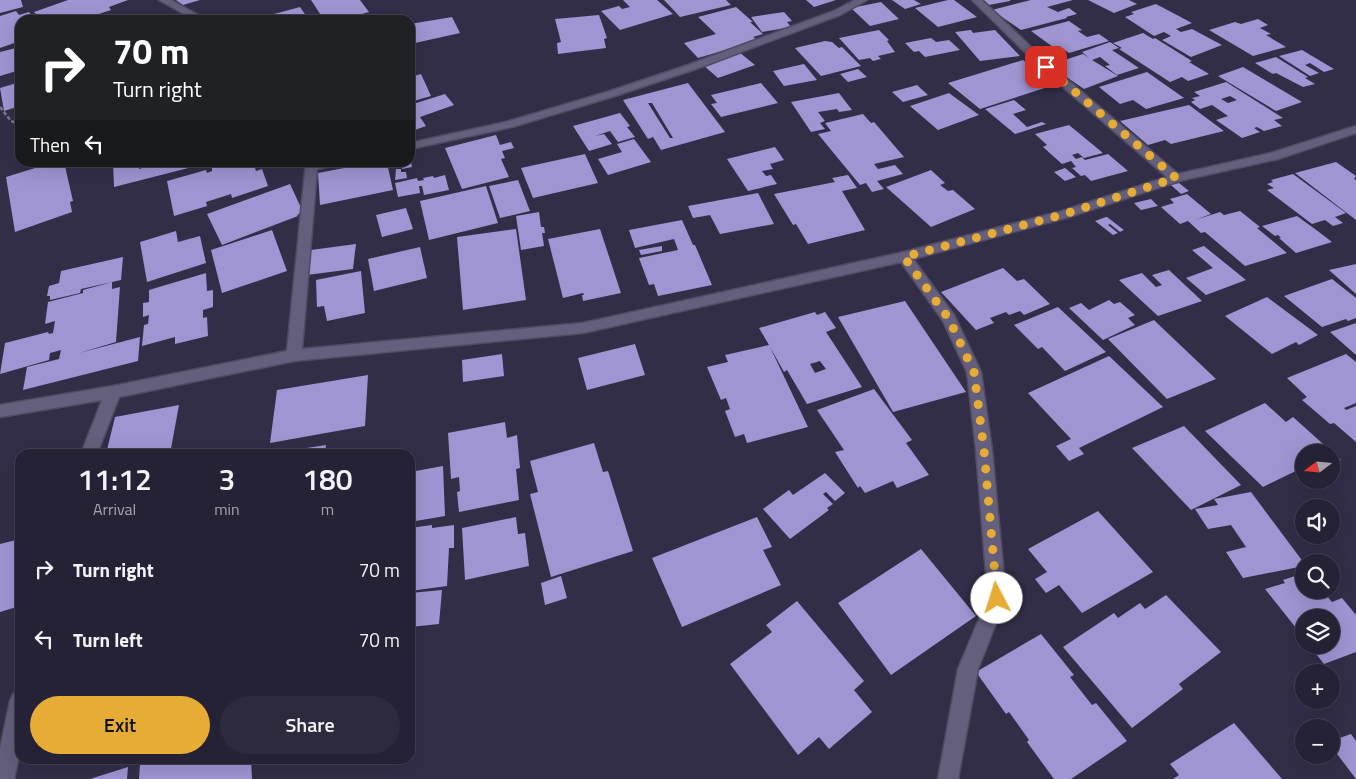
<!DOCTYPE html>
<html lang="en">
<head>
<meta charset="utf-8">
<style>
  :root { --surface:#262236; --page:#2e2a3e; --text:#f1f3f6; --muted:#a4a4ad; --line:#423f51; --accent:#e6ac36 }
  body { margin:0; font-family:"Titillium Web",sans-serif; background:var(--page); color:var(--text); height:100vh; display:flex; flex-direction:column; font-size:19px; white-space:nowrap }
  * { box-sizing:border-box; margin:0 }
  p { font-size:16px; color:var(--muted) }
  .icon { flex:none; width:28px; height:28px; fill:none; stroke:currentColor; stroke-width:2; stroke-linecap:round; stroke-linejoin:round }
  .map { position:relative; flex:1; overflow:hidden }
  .drawer { position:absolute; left:15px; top:449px; width:400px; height:315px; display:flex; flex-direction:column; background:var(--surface); border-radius:15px; box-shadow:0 5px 20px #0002,0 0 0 1px var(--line) }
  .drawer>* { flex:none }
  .guide { position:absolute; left:15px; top:15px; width:400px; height:152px; border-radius:15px; box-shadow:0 5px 20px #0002,0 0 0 1px var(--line); background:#202124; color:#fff; overflow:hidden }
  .needle { width:32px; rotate:254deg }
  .controls { position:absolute; left:1295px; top:444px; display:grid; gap:10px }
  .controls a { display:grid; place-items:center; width:45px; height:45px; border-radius:50%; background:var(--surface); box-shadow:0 5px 20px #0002,0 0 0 1px var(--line); font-size:25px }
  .pin { position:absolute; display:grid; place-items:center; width:42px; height:42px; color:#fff; margin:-21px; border-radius:10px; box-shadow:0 2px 8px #0006 }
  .me { position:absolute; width:55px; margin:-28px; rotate:355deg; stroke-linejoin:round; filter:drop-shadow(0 0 4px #0008) }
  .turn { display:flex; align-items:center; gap:18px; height:105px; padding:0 15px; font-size:22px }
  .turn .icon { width:65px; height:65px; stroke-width:2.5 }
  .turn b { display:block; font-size:35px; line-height:42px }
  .then { display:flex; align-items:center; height:48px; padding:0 15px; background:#0003; gap:10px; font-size:19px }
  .eta { display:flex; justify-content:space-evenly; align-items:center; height:85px; text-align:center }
  .eta b { font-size:30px; font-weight:600; line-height:35px }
  .cta { display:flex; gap:10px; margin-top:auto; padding:10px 15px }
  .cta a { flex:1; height:58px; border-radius:30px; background:var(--accent); color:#111; font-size:20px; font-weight:600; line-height:58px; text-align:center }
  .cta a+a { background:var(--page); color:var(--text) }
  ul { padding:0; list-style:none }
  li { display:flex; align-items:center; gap:15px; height:70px; padding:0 15px }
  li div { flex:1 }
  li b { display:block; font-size:19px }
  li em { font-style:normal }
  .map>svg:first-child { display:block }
  .building { fill:#9e95d2; fill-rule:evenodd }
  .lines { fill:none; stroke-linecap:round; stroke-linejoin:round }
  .minor-casing { stroke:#504b63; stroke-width:3 }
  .path { stroke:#7b788f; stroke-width:2.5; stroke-dasharray:4 2; stroke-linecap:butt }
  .minor { fill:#635f7c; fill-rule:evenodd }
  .route { stroke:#e6ac36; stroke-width:9; stroke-dasharray:0 16.2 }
</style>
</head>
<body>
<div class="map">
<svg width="1356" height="779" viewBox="0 0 1356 779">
  <rect width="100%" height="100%" fill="#322e48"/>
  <!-- building -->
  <path class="building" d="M0,0H21L23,7L0,13Z
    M68,0H128L109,7L111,10L80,20H41L34,12Z
    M176,0H200L183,5Z
    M311,0H360L369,12L340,20H324Z
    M623,0H657L673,14L620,30L601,11L619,6L622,9L630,7Z
    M664,0H726L731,5L680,17Z
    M806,0H836L814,7Z
    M892,0H914L921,4L905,9Z
    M948,0H954L977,17L938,27L915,8Z
    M983,0H1010V1L989,5Z
    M1031,0H1073L1047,7L1058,12L1069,8L1077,14L1066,17L1067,18L1021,30L992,10Z
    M1088,0H1129L1137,4L1114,13Z
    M881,2L899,19L870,26L851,8Z
    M1156,4L1192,23L1176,29L1181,32L1192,29L1222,45L1191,57L1162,40L1171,36L1164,32L1154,36L1125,17L1134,14L1131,12Z
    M300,7L309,20H295L293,17L282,20H266L263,17Z
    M736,7L753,22H750L763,34L753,37L756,39L747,42L749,43L698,58L684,43L716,34L698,17Z
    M16,11L19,15L29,12L35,20H20V41L0,48V16Z
    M784,12L792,21L787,22L791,27L762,32L751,17Z
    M599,15L607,38L604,39L606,48L558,54L557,43L561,42L555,19Z
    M452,17L460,33L415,43L410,32V24Z
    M1258,19L1268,25L1260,28L1271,34L1266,35L1286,47L1253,56L1209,30L1235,22L1241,24Z
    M1069,21L1082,30L1078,31L1087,37L1099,34L1109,41L1069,53L1059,46L1053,47L1031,31Z
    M879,30L889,40L887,41L895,52L878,56L881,59L873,61L870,58L859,60L839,38Z
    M971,30L973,33L995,30L1020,56L980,61L955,32Z
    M1143,33L1153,39L1155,38L1192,61L1189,62L1209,74L1188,81L1182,77L1170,82L1119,49L1122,48L1113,43Z
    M931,38L936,42L949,40L960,50L925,57L919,51L914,52L905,43Z
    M825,41L832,42L839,48L842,47L861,66L821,76L795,48Z
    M1110,42L1119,48L1112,50L1139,68L1117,75L1105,66L1110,65L1100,57L1092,60L1118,76L1084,89L1049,65L1083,54L1089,58L1082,52Z
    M20,47V70L0,76V52Z
    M1302,50L1334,69L1324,72L1310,63L1305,65L1319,73L1310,76L1279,56Z
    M739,52L755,65L718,78L703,65Z
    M1276,57L1308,77L1305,78L1315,84L1303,87L1276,73L1273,74L1255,63Z
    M1023,60L1038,71L1036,72L1042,76L1039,78L1051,86L980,109L948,83Z
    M804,64L817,80L784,86L773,71Z
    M1243,67L1302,102L1276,111L1218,76Z
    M858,69L867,77L848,82L840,74Z
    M1147,72L1184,98L1146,109L1133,100L1120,104L1099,87Z
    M421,74L431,96L410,102V77Z
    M20,82V106L4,111L0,88Z
    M1226,82L1283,118L1274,120L1282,126L1264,131L1257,127L1254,128L1260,132L1242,138L1216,120L1228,116L1212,105L1200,109L1191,102L1195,100L1192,98L1200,96L1194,92ZM1230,96L1237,100L1228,103L1221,99Z
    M688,83L725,132L661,150L653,137L648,139L623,100ZM648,103H652L673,138H670Z
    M761,83L778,103L721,117L711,104L717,103L711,95Z
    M917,85L928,95L903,102L892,92Z
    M839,93L852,110L839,112L837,109L818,112L825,121L820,123L825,129L811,132L791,102Z
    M949,93L979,115L938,130L910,106Z
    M445,94L454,105L420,117L426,126L412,131L410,127V105Z
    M1014,100L1026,110L1013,114L1027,127L1042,122L1046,124L1015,134L985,109Z
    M1189,105L1224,131L1171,144L1165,140L1148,145L1120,121Z
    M620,113L630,126L627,127L635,137L618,142L610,131L595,136L604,134L612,144L589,151L573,126Z
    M863,114L871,123L874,122L904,157L874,164L878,169L895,165L903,174L877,181L884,189L872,192L866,183L860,185L818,134L831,131L825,123Z
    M1069,125L1103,153L1084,158L1078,153L1072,155L1076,159L1082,157L1085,160L1108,154L1128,171L1091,181L1085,175L1081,176L1072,168L1076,167L1067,156L1071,161L1062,164L1043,147L1047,145L1035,134Z
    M496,135L500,145L511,142L514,148L502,151L505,158L501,159L509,177L462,189L445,148Z
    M634,139L651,162L608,175L598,159L622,152L617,144Z
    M775,147L784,160L770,164L773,169L762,171L766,176L771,175L777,184L748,191L727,159Z
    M585,154L598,183L533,198L521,168Z
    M64,162L73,201L70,202L72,212L15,232L6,177L48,164L49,166Z
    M113,162H148L139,165V169L154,165V162L208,163L114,187Z
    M232,162H253L256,171L262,169L268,186L232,198L231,194L206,202L207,206L174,216L167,181L206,170L207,173L212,171V168Z
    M268,162H288V163L269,168Z
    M396,162H411L412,167L402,169V167H397Z
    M1336,162L1356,176L1354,179L1356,180V220L1295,173Z
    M387,163L393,190L320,205L318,173L365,164L366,167Z
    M1065,168L1076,177L1065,181L1054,172Z
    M396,169H401V172H406L407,178L395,180Z
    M931,170L945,183L940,185L948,191L953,190L975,209L931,227L886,187Z
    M1293,174L1346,213L1335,217L1343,223L1333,226L1325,220L1312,224L1267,190L1274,188L1267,184L1273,182L1271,180Z
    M445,175L449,190L424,195L422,186H419L420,193L398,197L395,183L417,178L418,181L424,180L423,178L433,176L434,178Z
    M848,175L857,188L842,191L865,230L808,244L796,224L793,225L774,194L835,182L832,178Z
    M518,180L530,211L500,218L489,186Z
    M1179,183L1189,191L1181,194L1171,185Z
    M290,184L303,212L297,215L298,216L222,245L207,214Z
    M486,186L498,223L429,240L420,201Z
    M758,193L774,224L720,234L710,215L693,218L688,206Z
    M1187,194L1211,214L1195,220L1220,212L1224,215L1240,211L1260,227L1257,228L1287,253L1245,266L1205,232L1201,233L1188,221L1180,224L1161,207L1174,203L1170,199Z
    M1151,199L1158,206L1141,210L1134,203Z
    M406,208L413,229L382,237L376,215Z
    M539,212L541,227H544L545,233H542L544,246L521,250L516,216Z
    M1297,216L1319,232L1332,242L1296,253L1279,238H1281L1278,235L1275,236L1262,226Z
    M1106,217H1107L1124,230L1120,232L1110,224L1108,225L1118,233L1113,235L1095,221Z
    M682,220L693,245H695L712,285L658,296L654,284L649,285L639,258L678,250L674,239L635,248L629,230Z
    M516,229L526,300L463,310L457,237Z
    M600,229L621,293L583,301L582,295H584L583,293L563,298L548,239Z
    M272,230L287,271L222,293L211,250Z
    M176,231L178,242L200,236L206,263L147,282L140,242Z
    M356,244L353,269L307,275L311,250Z
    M662,246V251L641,255L639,250Z
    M1204,246L1246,280L1206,295L1186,278L1213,268L1192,250Z
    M420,247L427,278L374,291L368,259Z
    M123,257L121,280L81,289L80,293L50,300V296H47L49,286L59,283L61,271Z
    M1356,264V294L1329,270Z
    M1003,268L1017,281L1024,279L1050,304L1024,315L1020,311L1009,315L1006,312L990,318L994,323L976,330L941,292Z
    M1169,270L1202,301L1158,316L1119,280L1142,273L1156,287L1162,285L1152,275Z
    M361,271L365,313L327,321L324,306L317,307L316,280Z
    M206,273L207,291L213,290V307L203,310V318L207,317L208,336L175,344V337L142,346L144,325L148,324L149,315L143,317V303L149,302V290Z
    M1332,279L1356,298V318L1348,321L1346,319L1322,327L1284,296Z
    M112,282V289L120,287L116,342L79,353L140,337L138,361L23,390L27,367L59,359L61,350L50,353L49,360L0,374L5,343L48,332L49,334L53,333L55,321L45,324L48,302L83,293V290Z
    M1267,297L1318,335L1299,345L1296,342L1272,354L1225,316Z
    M1109,300L1114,304L1120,302L1135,315L1128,318L1135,325L1103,340L1069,308L1081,303L1089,310Z
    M905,301L966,392L893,412L838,317Z
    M1058,307L1106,352L1065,371L1042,347L1038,349L1014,325Z
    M815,312L817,315L825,312L836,328L826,332L862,387L807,404L787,370L784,372L770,347L808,427L747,443L744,434L735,437L725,411L730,409L726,398L721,400L707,367L728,362L725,355L769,345L759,328ZM820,361L826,369L815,373L810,364Z
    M1154,320L1156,322L1216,379L1167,399L1108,339Z
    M1356,323V355L1330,332Z
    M635,344L645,375L587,390L578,358Z
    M502,354L504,376L463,382L462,360Z
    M1346,354L1356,362V403L1344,408L1346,410L1356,406V442L1334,423L1330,424L1302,400L1307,397L1287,378Z
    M1109,356L1163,407L1079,448L1084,454L1069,461L1056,446L1071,439L1028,393Z
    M368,375L365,426L270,443L277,390Z
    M874,389L912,440L906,443L929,475L897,488L893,481L865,493L860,486L858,488L835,452L844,450L817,410Z
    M1265,403L1286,422L1293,417L1341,460L1331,465V452H1304V469L1302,468L1263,487L1205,431Z
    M179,405L170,454H106L115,417Z
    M505,422L507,438L517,435L520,468L516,469L519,500L459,512L457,492L460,491L459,477L451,479L448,433Z
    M1184,426L1241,485L1191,510L1132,448Z
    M594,443L603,472L608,471L633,551L551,577L530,494L538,492L530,461Z
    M326,445L325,454H274V453Z
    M443,466L445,516L410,522V472Z
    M825,473L845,493L835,501L826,492L823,494L833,504L827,508L829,510L790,539L763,509L789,490L793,495Z
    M1251,492L1304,563V566L1243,578L1226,552L1246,547L1231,525L1208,529L1195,509L1218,505L1214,499Z
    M1098,511L1153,572L1082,613L1059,585L1046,593L1035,579L1047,572L1028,549Z
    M516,517L518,534L525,533L529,566L465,580L462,528Z
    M757,517L772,547L763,550L781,585L682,627L652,558Z
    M432,525V528L454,525V548H449L447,586L410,591V528Z
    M20,539V606L0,612V544Z
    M921,549L976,616L891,675L838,603Z
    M1304,573V590H1322L1332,602L1342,598L1356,615V652L1324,664L1309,645H1331V618H1304V638L1265,589L1285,583L1283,580Z
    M561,576L567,598L545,605L541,583Z
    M442,590L439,624L410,627V593Z
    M1166,595L1221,652L1179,684L1183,689L1132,728L1063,647L1114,613L1118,618L1140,603L1145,609Z
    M797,601L864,681L854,690L872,712L829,749L819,737L798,755L730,664L772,632L766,625Z
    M1041,634L1074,675L1070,677L1092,705L1096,703L1127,741L1071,779H1054L1027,742L1029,740L1009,712L1006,714L976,672Z
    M1234,723L1282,779H1173L1179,775L1170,764Z
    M1351,734L1356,741V779L1331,746V741Z
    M136,759H251L252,779H139L140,764L136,765Z
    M128,767L127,779H90Z"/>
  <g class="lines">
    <defs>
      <path id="minor" d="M159,0H171L207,20H195Z
        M855,0H867L840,15L696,69L615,96L512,127L410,149V143L506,122L607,92L688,65L834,11Z
        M972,0H982L1050,65L1178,174L1271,153L1356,126V133L1278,159L1179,181L1069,217L913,259L954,315L981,372L992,450L1006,598L978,669L958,779H938L958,669L988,598L976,450L967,372L943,321L901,262L583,333L294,361L119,397L97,454H81L102,400L0,417V405L113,386L287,351L306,162H336L335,165L317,169L302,349L583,323L904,252L1062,211L1167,177L1042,69Z
        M20,691V751L14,779H0V749L10,701L13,694Z"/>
    </defs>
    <!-- minor casing -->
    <use href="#minor" class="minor-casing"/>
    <!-- path -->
    <path class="path" d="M0,107L11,121L20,124"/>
    <!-- minor -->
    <use href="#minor" class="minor"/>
  </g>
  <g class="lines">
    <!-- route -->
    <path class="route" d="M997,598L984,450L974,372L949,319L904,257L1065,214L1176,178L1046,67"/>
  </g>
</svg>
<div class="controls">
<a><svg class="needle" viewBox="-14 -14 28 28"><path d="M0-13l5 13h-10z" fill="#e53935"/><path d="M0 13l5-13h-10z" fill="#a4a4ad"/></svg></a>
<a><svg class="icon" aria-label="sound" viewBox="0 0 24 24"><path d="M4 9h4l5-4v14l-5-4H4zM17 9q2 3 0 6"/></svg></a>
<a><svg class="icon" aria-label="search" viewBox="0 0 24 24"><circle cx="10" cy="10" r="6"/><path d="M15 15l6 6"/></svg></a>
<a><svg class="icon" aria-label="layers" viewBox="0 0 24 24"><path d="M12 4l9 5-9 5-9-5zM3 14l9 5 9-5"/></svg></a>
<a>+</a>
<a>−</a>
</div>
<div class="pin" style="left:1046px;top:67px;background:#d93025"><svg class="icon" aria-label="arrive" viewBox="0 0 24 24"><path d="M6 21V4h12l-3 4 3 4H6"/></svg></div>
<svg class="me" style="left:997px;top:598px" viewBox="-20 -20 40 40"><circle r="19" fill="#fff"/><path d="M0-13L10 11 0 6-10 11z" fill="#e6ac36"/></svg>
<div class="guide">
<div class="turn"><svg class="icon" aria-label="right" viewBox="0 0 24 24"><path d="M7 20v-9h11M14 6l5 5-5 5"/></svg><div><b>70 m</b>Turn right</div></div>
<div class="then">Then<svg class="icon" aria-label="left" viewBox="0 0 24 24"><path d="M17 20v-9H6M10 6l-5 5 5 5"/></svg></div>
</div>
<section class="drawer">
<div class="eta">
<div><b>11:12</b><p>Arrival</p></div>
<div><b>3</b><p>min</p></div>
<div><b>180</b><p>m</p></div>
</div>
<ul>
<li><svg class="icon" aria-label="right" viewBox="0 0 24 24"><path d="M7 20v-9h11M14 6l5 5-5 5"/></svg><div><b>Turn right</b></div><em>70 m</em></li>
<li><svg class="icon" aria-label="left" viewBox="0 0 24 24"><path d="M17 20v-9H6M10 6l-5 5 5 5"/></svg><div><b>Turn left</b></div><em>70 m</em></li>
</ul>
<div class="cta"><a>Exit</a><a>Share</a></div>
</section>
</div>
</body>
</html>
